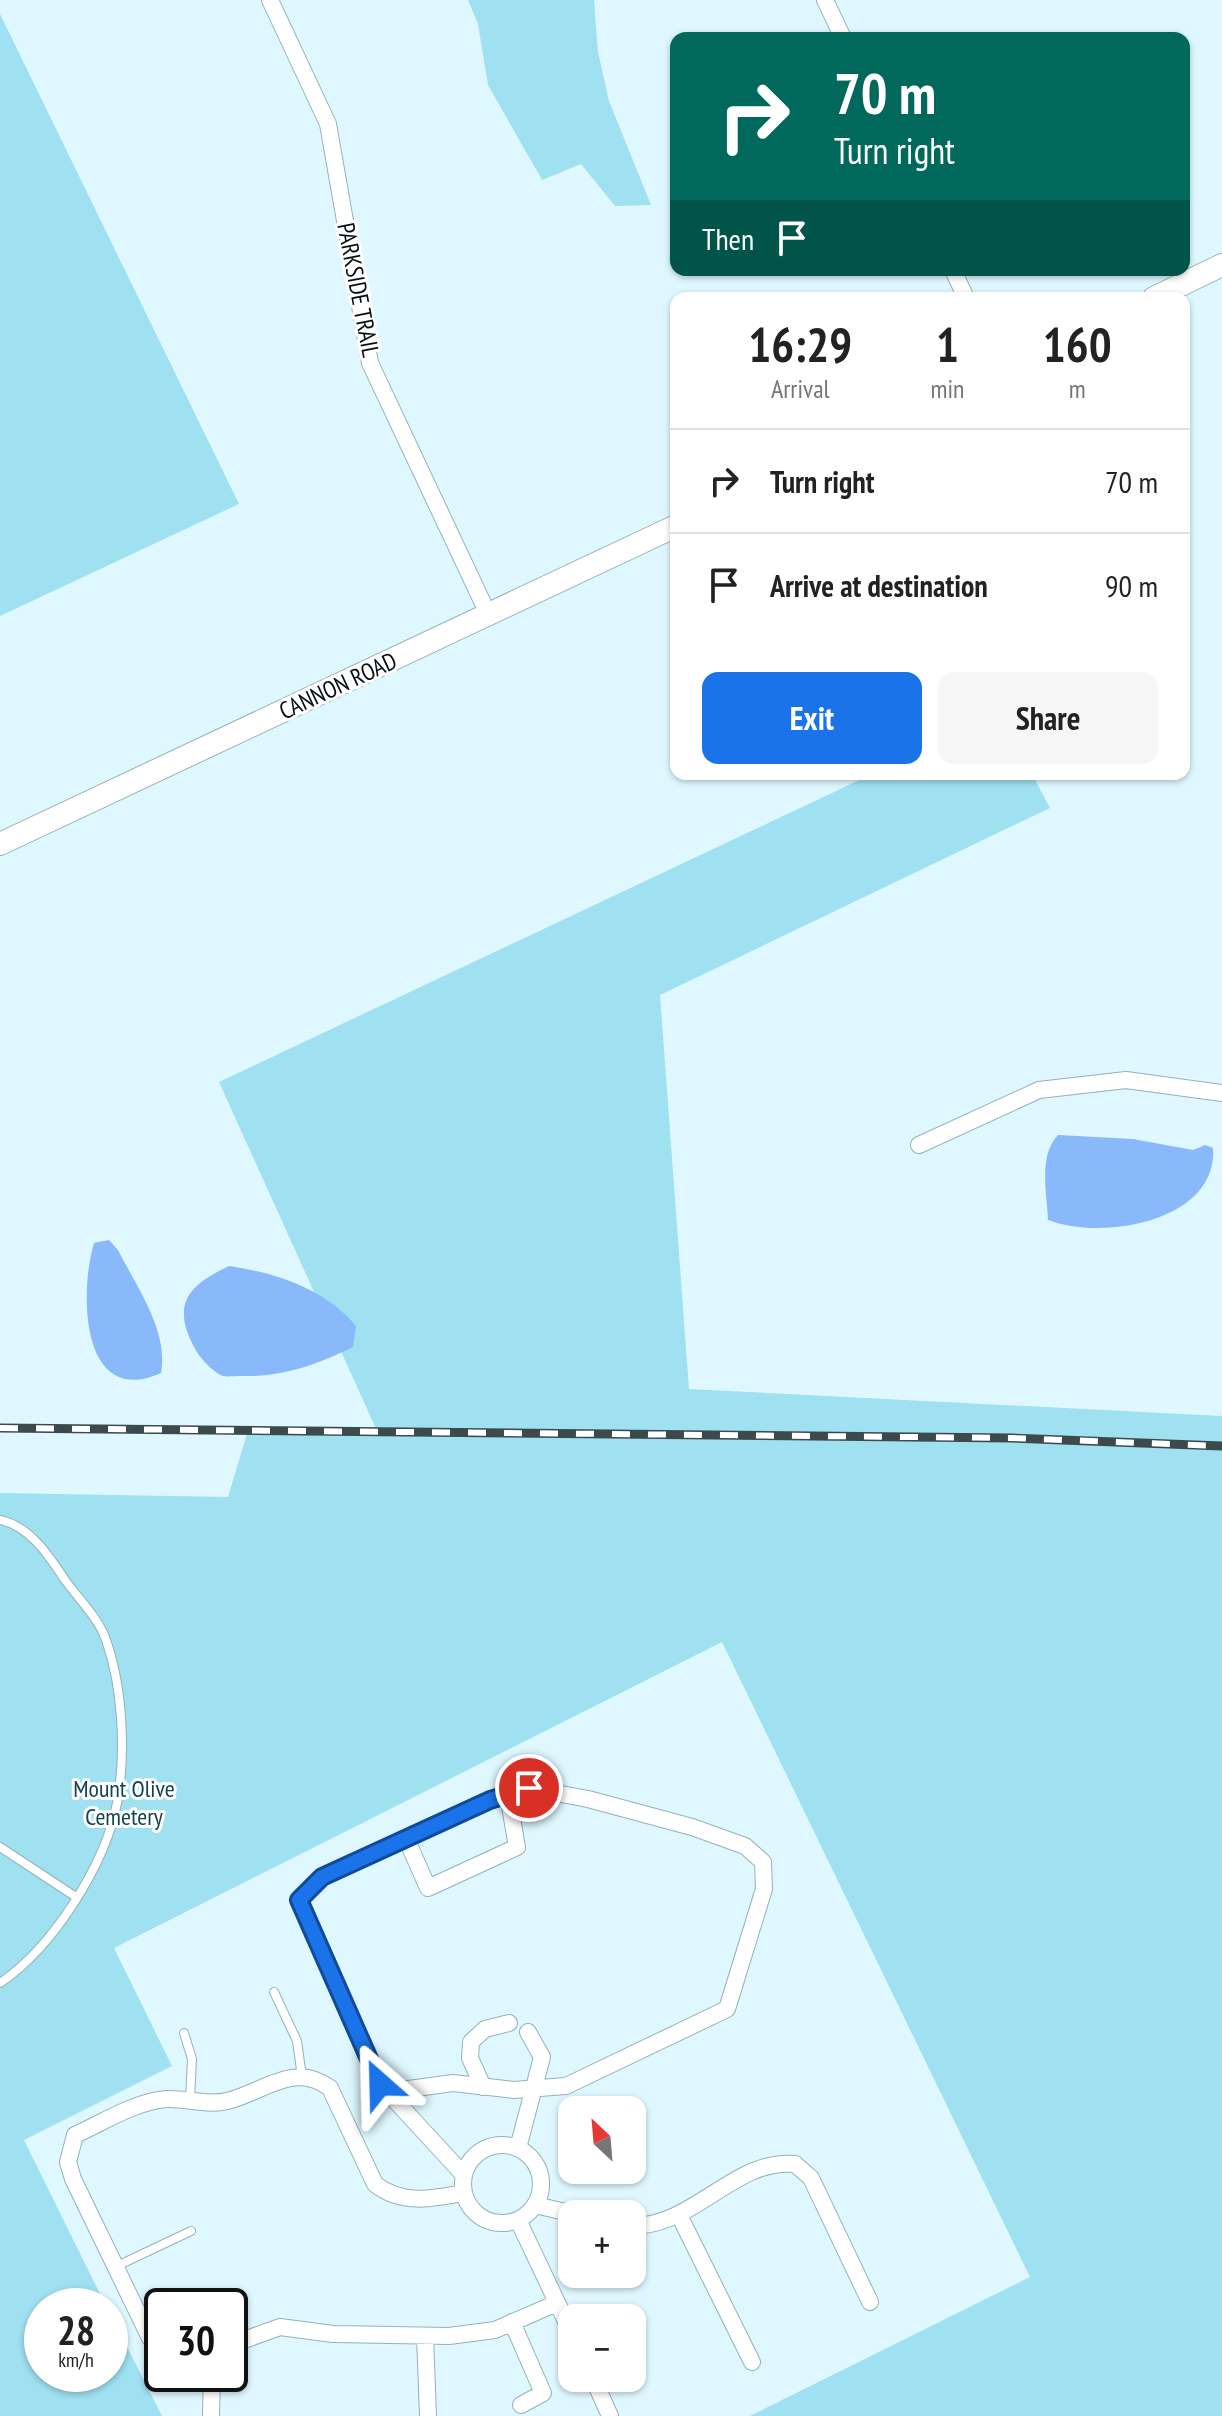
<!DOCTYPE html>
<html lang="en">
<head>
<meta charset="utf-8">
<style>
  :root { --surface:#fff; --page:#f6f6f6; --text:#222; --muted:#767676; --line:#e0e0e0; --accent:#1a73e8 }
  body { margin:0; font-family:"PT Sans Narrow",sans-serif; background:var(--page); color:var(--text); height:100vh; display:flex; flex-direction:column; font-size:30px; white-space:nowrap }
  * { box-sizing:border-box; margin:0 }
  p { font-size:26px; color:var(--muted) }
  .icon { flex:none; width:44px; height:44px; fill:none; stroke:currentColor; stroke-width:2; stroke-linecap:round; stroke-linejoin:round }
  .map { position:relative; flex:1; overflow:hidden }
  .details { position:absolute; left:670px; top:292px; width:520px; height:488px; display:flex; flex-direction:column; background:var(--surface); border-radius:16px; box-shadow:0 2px 6px #0004 }
  .details>* { flex:none }
  .top-card { position:absolute; left:670px; top:32px; width:520px; height:244px; border-radius:16px; box-shadow:0 2px 6px #0004; background:#00695c; color:#fff; overflow:hidden }
  .needle { width:52px; rotate:334deg }
  .buttons { position:absolute; left:558px; top:2096px; display:grid; gap:16px }
  .buttons a { display:grid; place-items:center; width:88px; height:88px; border-radius:16px; background:var(--surface); box-shadow:0 2px 6px #0004; font-size:40px }
  .speed { position:absolute; left:24px; top:2288px; display:flex; gap:16px; font-size:40px; font-weight:700; text-align:center }
  .speed>* { display:grid; place-content:center; width:104px; height:104px; border-radius:50%; background:var(--surface); box-shadow:0 2px 6px #0004; line-height:1 }
  .speed small { font-size:20px; font-weight:400 }
  .speed .limit { border:4px solid #111; border-radius:12px; background:#fff; color:#111 }
  .pin { position:absolute; display:grid; place-items:center; width:68px; height:68px; color:#fff; margin:-34px; border:4px solid #fff; border-radius:50%; box-shadow:0 2px 8px #0007 }
  .me { position:absolute; width:88px; margin:-44px; rotate:335deg; stroke-linejoin:round; filter:drop-shadow(0 0 6px #0008) }
  .turn { display:flex; align-items:center; gap:28px; height:168px; padding:0 32px; font-size:36px }
  .turn .icon { width:104px; height:104px; stroke-width:2.5 }
  .turn b { display:block; font-size:56px; line-height:68px }
  .then { display:flex; align-items:center; height:76px; padding:0 32px; background:#0003; gap:16px; font-size:30px }
  .eta { display:flex; justify-content:space-evenly; align-items:center; height:136px; text-align:center }
  .eta b { font-size:48px; font-weight:800; line-height:56px }
  .action { display:flex; gap:16px; margin-top:auto; padding:16px 32px }
  .action a { flex:1; height:92px; border-radius:16px; background:var(--accent); color:#fff; font-size:32px; font-weight:800; line-height:92px; text-align:center }
  .action a+a { background:var(--page); color:var(--text) }
  ul { padding:0; list-style:none }
  li { display:flex; align-items:center; gap:24px; height:104px; padding:0 32px; border-top:2px solid var(--line) }
  li div { flex:1 }
  li b { display:block; font-size:30px }
  li em { font-style:normal }
  .map>svg:first-child { display:block }
  .green { fill:#9fe0f1 }
  .water { fill:#89b8fb }
  .lines { fill:none; stroke-linecap:round; stroke-linejoin:round }
  .lane-casing { stroke:#93b1b9; stroke-width:10 }
  .street-casing { stroke:#93b1b9; stroke-width:18 }
  .secondary-casing { stroke:#93b1b9; stroke-width:24 }
  .lane { stroke:#fff; stroke-width:8 }
  .street { stroke:#fff; stroke-width:16 }
  .secondary { stroke:#fff; stroke-width:22 }
  .rail-casing { stroke:#3c4a4e; stroke-width:9 }
  .rail { stroke:#fff; stroke-width:6; stroke-dasharray:18; stroke-linecap:butt }
  .route-casing { stroke:#114b97; stroke-width:20 }
  .route { stroke:#1a73e8; stroke-width:14 }
  .labels { text-anchor:middle; stroke-width:6; stroke-linejoin:round; paint-order:stroke }
  .street-label { font-size:24px; fill:#050f12; stroke:#fff }
  .park-label { font-size:24px; fill:#0f434e; stroke:#fff }
</style>
</head>
<body>
<div class="map">
<svg width="1222" height="2416" viewBox="0 0 1222 2416">
  <rect width="100%" height="100%" fill="#dff8ff"/>
  <!-- green -->
  <path class="green" d="M468,0H594L598,52L609,101L651,205L615,206L581,164L542,180L488,85L478,24Z
    M0,14L239,504L0,616Z
    M872,774H1032L1050,808L660,995L689,1389L1222,1416V2416H750L1030,2277L722,1642L114,1948L172,2066L24,2140L106,2306H42V2374H110V2313L162,2416H0V1493L228,1497L248,1430L377,1431L219,1082Z"/>
  <!-- water -->
  <path class="water" d="M1058,1135L1133,1139L1193,1150L1205,1145L1213,1148C1218,1222 1102,1241 1048,1220C1047,1193 1038,1156 1058,1135Z
    M109,1240L118,1250C136,1286 169,1331 161,1373C81,1409 79,1293 94,1243Z
    M229,1266C276,1273 325,1289 356,1326L353,1347C316,1365 283,1377 241,1376C236,1376 227,1377 223,1376C211,1371 198,1356 193,1345C171,1302 191,1284 229,1266Z"/>
  <g class="lines">
    <defs>
      <path id="lane" d="M0,1520C30,1526 49,1556 65,1580C78,1598 99,1619 106,1640C123,1688 126,1754 117,1803C105,1866 52,1948 0,1983
        M0,1847L76,1897
        M274,1992L297,2041L302,2077
        M184,2033L192,2059L190,2100
        M117,2266L191,2231"/>
      <path id="street" d="M270,0L328,124L370,363L489,616
        M825,0L843,38
        M953,270L966,298
        M919,1145L1039,1090L1126,1080L1222,1093
        M406,1838L428,1888L517,1847L508,1795
        M483,2087L470,2058L471,2042L485,2029L509,2023
        M387,2092L453,2083L514,2090L566,2086L727,2009L764,1889L763,1862L745,1846L692,1827L588,1799L529,1788L490,1800L322,1877L299,1900L380,2084L463,2174
        M463 2184a39 39 0 1 1 78 0a39 39 0 1 1-78 0Z
        M518,2148L542,2057L528,2032
        M535,2205L574,2214
        M680,2217L752,2362
        M518,2220L572,2334
        M632,2226C695,2226 735,2158 795,2164L811,2178L870,2302
        M512,2322L543,2393L521,2405
        M425,2336L428,2416
        M230,2345L280,2327L333,2334L449,2336L495,2330L557,2303
        M162,2351L150,2338L73,2179L68,2162L75,2135C104,2122 134,2102 166,2099C186,2098 208,2106 227,2101C264,2092 294,2061 330,2088L375,2184C401,2205 433,2199 463,2193
        M593,2378L610,2416
        M211,2416L212,2374"/>
      <path id="secondary" d="M1154,298L1222,265
        M0,844L676,526"/>
    </defs>
    <!-- lane casing -->
    <use href="#lane" class="lane-casing"/>
    <!-- street casing -->
    <use href="#street" class="street-casing"/>
    <!-- secondary casing -->
    <use href="#secondary" class="secondary-casing"/>
    <!-- lane -->
    <use href="#lane" class="lane"/>
    <!-- street -->
    <use href="#street" class="street"/>
    <!-- secondary -->
    <use href="#secondary" class="secondary"/>
    <defs>
      <path id="rail" d="M0,1428L1012,1438L1222,1446"/>
    </defs>
    <!-- rail casing -->
    <use href="#rail" class="rail-casing"/>
    <!-- rail -->
    <use href="#rail" class="rail"/>
  </g>
  <g class="lines">
    <defs>
      <path id="route" d="M380,2084L299,1900L322,1877L490,1800L529,1788"/>
    </defs>
    <!-- route casing -->
    <use href="#route" class="route-casing"/>
    <!-- route -->
    <use href="#route" class="route"/>
  </g>
  <g class="labels">
    <!-- street labels -->
    <g class="street-label">
      <text transform="translate(358 290) rotate(79)" y="8">PARKSIDE TRAIL</text>
      <text transform="translate(338 686) rotate(-25)" y="8">CANNON ROAD</text>
    </g>
    <!-- park labels -->
    <g class="park-label">
      <text x="124" y="1797">Mount Olive<tspan x="124" dy="28">Cemetery</tspan></text>
    </g>
  </g>
</svg>
<div class="buttons">
<a><svg class="needle" viewBox="-14 -14 28 28"><path d="M0-13l5 13h-10z" fill="#e53935"/><path d="M0 13l5-13h-10z" fill="#767676"/></svg></a>
<a>+</a>
<a>−</a>
</div>
<div class="speed"><div>28<small>km/h</small></div><div class="limit">30</div></div>
<div class="pin" style="left:529px;top:1788px;background:#d93025"><svg class="icon" aria-label="arrive" viewBox="0 0 24 24"><path d="M6 21V4h12l-3 4 3 4H6"/></svg></div>
<svg class="me" style="left:380px;top:2084px" viewBox="-20 -20 40 40"><path d="M0-17L14 15 0 8-14 15z" fill="#1a73e8" stroke="#fff" stroke-width="4"/></svg>
<div class="top-card">
<div class="turn"><svg class="icon" aria-label="right" viewBox="0 0 24 24"><path d="M7 20v-9h11M14 6l5 5-5 5"/></svg><div><b>70 m</b>Turn right</div></div>
<div class="then">Then<svg class="icon" aria-label="arrive" viewBox="0 0 24 24"><path d="M6 21V4h12l-3 4 3 4H6"/></svg></div>
</div>
<section class="details">
<div class="eta">
<div><b>16:29</b><p>Arrival</p></div>
<div><b>1</b><p>min</p></div>
<div><b>160</b><p>m</p></div>
</div>
<ul>
<li><svg class="icon" aria-label="right" viewBox="0 0 24 24"><path d="M7 20v-9h11M14 6l5 5-5 5"/></svg><div><b>Turn right</b></div><em>70 m</em></li>
<li><svg class="icon" aria-label="arrive" viewBox="0 0 24 24"><path d="M6 21V4h12l-3 4 3 4H6"/></svg><div><b>Arrive at destination</b></div><em>90 m</em></li>
</ul>
<div class="action"><a>Exit</a><a>Share</a></div>
</section>
</div>
</body>
</html>
